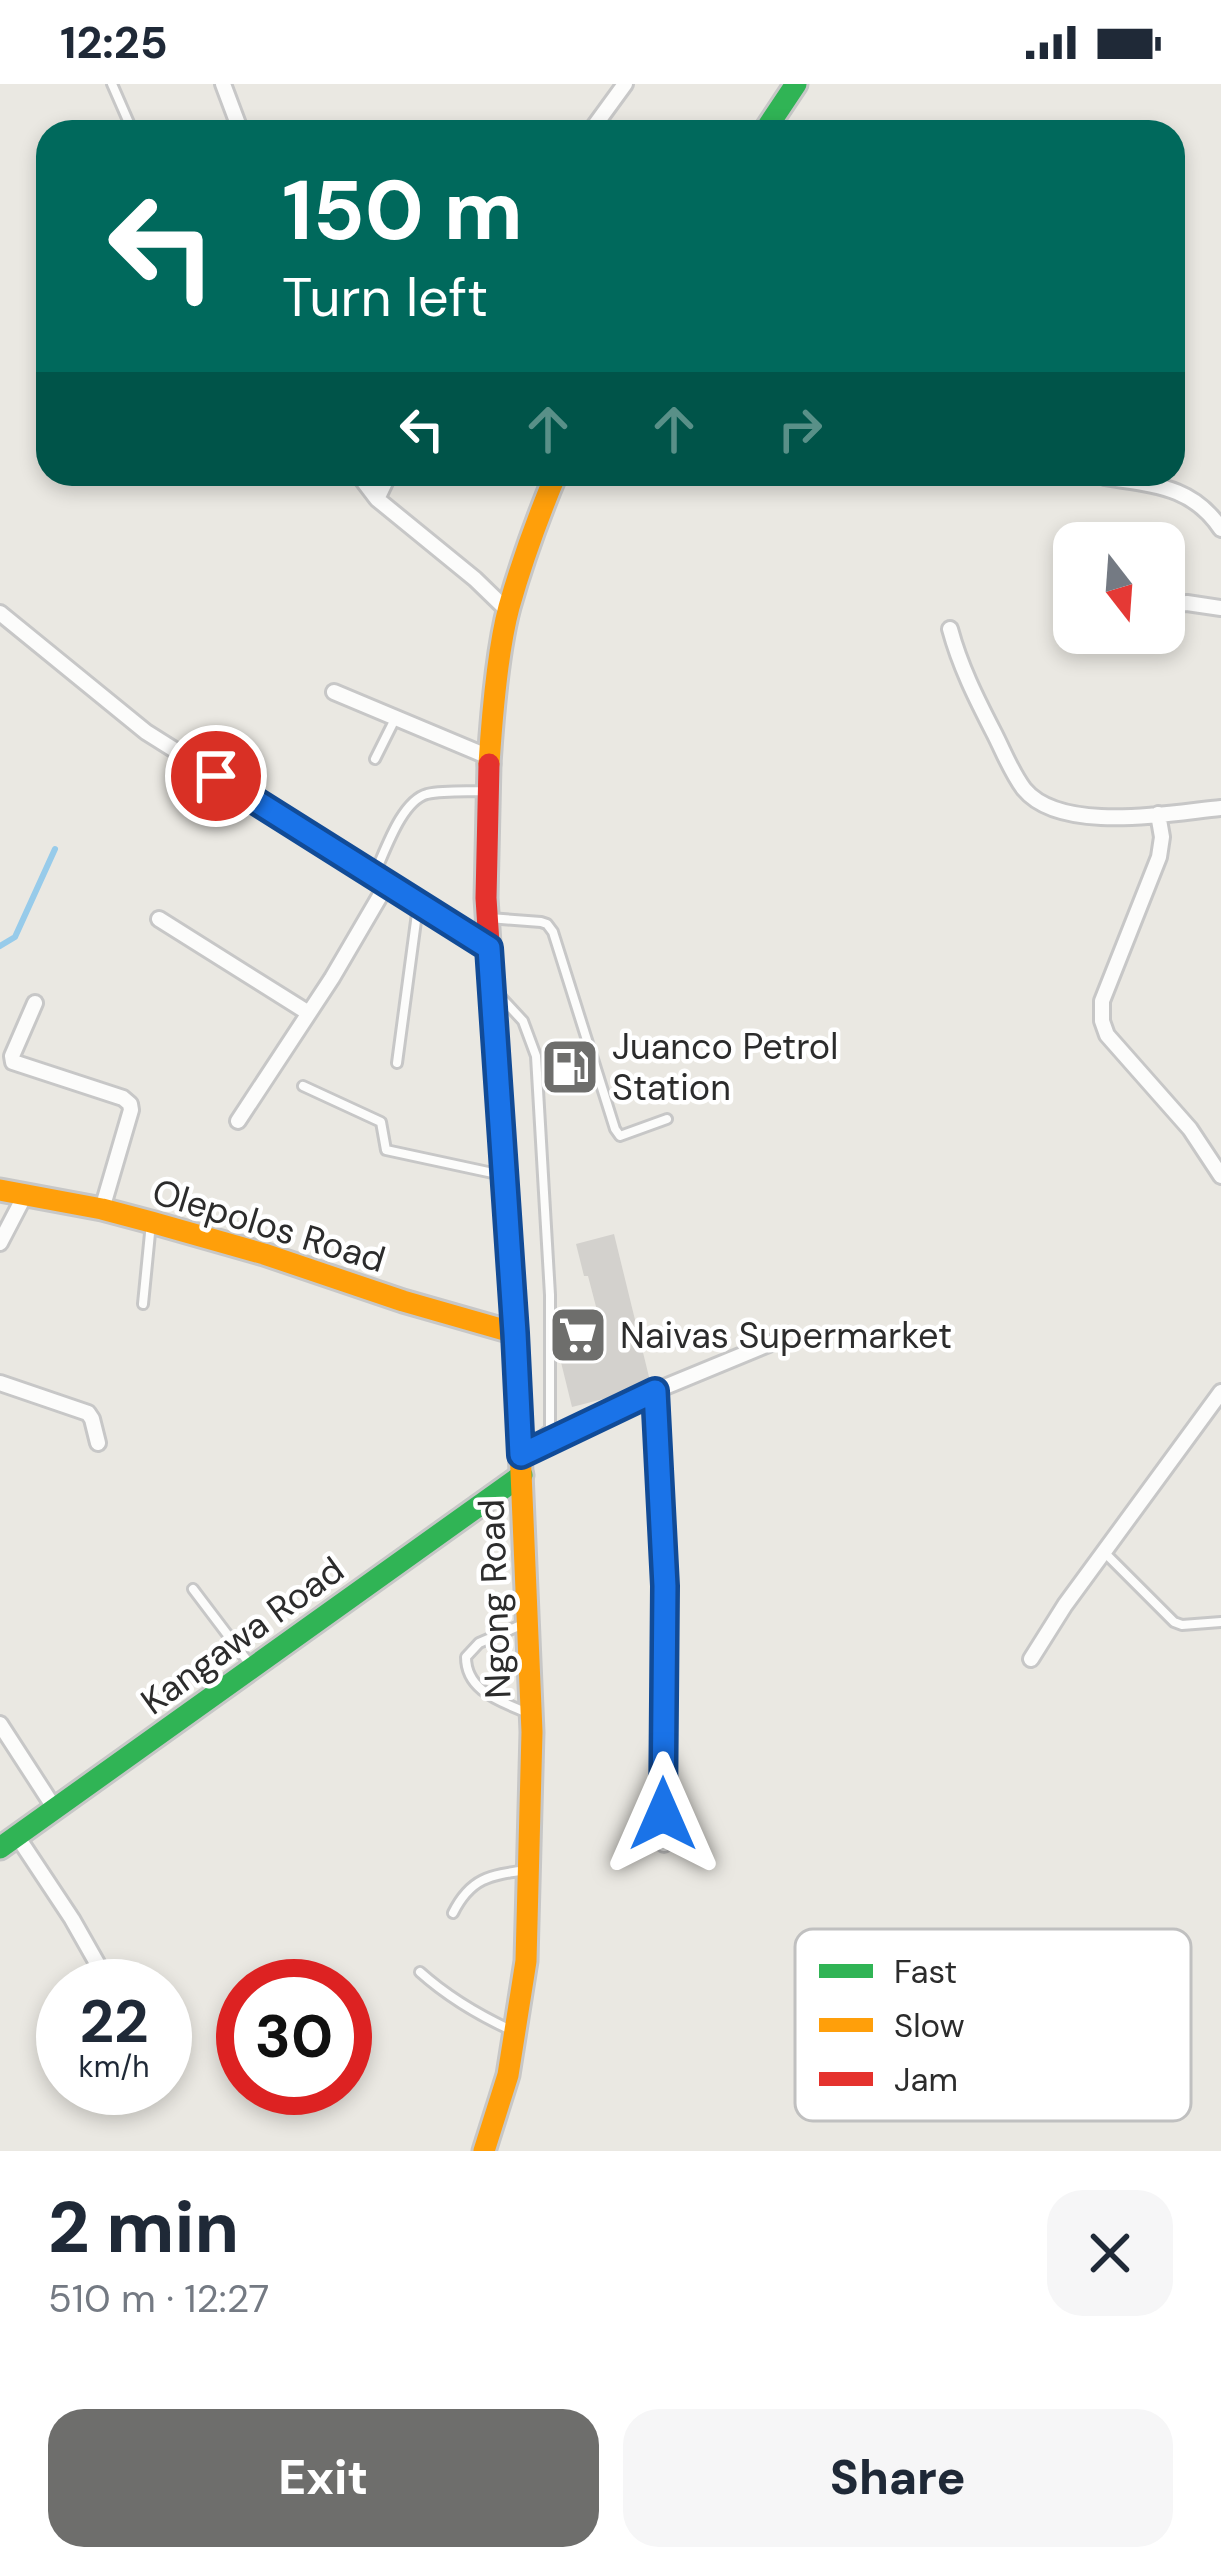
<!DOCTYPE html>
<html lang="en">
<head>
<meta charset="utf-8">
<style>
  :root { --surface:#fff; --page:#f6f6f7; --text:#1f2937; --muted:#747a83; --accent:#6e6e6c }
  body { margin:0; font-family:"DM Sans",sans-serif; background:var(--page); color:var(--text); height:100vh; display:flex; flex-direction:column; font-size:45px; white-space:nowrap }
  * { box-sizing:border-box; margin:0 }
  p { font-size:39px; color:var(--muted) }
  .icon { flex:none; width:66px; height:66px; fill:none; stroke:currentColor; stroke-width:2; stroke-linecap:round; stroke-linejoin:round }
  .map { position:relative; height:2067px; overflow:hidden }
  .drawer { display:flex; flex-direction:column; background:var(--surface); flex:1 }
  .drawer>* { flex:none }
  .hud { position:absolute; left:36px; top:36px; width:1149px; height:366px; border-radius:36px; box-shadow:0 6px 18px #0003; background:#00695c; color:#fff; overflow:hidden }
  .needle { width:78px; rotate:163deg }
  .tools { position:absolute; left:1053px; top:438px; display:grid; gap:24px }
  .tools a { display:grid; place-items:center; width:132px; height:132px; border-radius:24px; background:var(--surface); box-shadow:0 6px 18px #0003; font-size:60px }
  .speed { position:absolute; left:36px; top:1875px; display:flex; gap:24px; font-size:60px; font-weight:700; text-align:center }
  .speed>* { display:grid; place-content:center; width:156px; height:156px; border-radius:50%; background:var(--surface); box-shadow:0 6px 18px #0003; line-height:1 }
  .speed small { font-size:30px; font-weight:400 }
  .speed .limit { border:18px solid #d22; background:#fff; color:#111 }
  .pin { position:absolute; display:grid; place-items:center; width:102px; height:102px; color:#fff; margin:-51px; border:6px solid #fff; border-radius:50%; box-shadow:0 3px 12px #0007 }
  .me { position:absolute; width:132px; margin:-66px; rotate:0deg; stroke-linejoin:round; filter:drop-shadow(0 0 9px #0008) }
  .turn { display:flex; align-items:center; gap:42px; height:252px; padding:0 48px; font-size:54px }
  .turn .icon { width:156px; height:156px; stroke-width:2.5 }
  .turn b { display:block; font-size:84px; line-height:102px }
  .lanes { display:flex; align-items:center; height:114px; padding:0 48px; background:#0003; justify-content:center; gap:60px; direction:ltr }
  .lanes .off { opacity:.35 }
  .round { display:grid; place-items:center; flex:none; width:126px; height:126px; border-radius:36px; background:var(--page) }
  .head { display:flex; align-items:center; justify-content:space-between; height:204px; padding:0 48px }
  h1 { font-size:72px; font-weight:800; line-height:90px }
  .action { display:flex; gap:24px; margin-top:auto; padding:24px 48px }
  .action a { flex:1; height:138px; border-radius:36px; background:var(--accent); color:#fff; font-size:48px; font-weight:800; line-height:138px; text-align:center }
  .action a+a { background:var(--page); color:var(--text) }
  .status { display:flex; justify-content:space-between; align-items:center; height:84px; padding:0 60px; background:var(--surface); direction:ltr }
  .status svg { height:33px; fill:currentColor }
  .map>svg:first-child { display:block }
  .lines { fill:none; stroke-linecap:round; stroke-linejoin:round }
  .stream { stroke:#97cbea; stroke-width:6 }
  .building { fill:#d3d1cd }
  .lane-casing { stroke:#c7c7c7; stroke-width:14 }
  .street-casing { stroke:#c7c7c7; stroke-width:20 }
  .fast-casing { stroke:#c7c7c7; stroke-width:27 }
  .slow-casing { stroke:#c7c7c7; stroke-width:27 }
  .jam-casing { stroke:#c7c7c7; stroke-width:27 }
  .lane { stroke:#fcfcfb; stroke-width:8 }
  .street { stroke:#fcfcfb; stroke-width:14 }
  .fast { stroke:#30b455; stroke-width:21 }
  .slow { stroke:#ff9f0a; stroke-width:21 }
  .jam { stroke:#e5322d; stroke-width:21 }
  .route-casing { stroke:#114b97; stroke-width:30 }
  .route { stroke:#1a73e8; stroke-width:21 }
  .labels { text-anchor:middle; stroke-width:9; stroke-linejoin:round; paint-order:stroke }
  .poi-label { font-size:36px; fill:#2c2c2c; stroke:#fff; text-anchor:start }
  .street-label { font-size:36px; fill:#2c2c2c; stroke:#fff }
  .key { fill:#fff; stroke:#c0c0c0; stroke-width:3 }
  .key-label { font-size:33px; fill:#2c2c2c }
</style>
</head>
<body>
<div class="status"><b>12:25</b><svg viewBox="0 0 49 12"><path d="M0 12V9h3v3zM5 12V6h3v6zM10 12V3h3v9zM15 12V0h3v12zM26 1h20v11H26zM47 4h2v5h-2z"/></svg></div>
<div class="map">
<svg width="1221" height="2067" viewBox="0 0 1221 2067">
  <rect width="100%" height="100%" fill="#eae8e2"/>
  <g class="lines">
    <!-- stream -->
    <path class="stream" d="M0,862L15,853L55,765"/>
  </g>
  <!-- building -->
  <path class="building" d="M614,1150L650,1297L623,1310L572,1323L558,1266V1248L600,1238L588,1192H584L576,1160Z"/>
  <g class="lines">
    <defs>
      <path id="lane" d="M112,0L133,48
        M375,675L395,635
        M374,791C385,768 401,717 427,710C446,706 468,708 487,707
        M489,834L541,838L547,840L553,848L615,1045L620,1052L667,1035
        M496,908L523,937L536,972L550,1211V1345L534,1359
        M397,979L418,822
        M303,1002L381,1038L386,1066L502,1091
        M143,1220L151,1139
        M1105,1469L1174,1538L1182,1541L1221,1538
        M193,1505L252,1583
        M521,1541L479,1559L466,1573C466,1606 498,1616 525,1628
        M453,1829C471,1793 491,1791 527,1786
        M420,1888C449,1914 478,1931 513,1947"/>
      <path id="street" d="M223,0L241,48
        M590,48L625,0
        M358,390L377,415
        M389,390L377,415L475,495L508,527
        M1104,393C1152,401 1192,401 1221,445
        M1164,521L1187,519L1221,524
        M0,529L146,648L489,864
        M950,545C960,582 976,614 993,647C1003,666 1011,688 1024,705C1061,750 1169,729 1221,724
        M334,608L489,673
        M1158,730L1162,753L1159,773L1102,917V937L1107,951L1190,1045L1221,1092
        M159,835L307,928
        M35,919L12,972L13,978L123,1014L130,1020L131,1026L102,1125
        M238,1037L332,894L387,800
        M0,1159L25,1111
        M0,1299L88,1329L92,1335L98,1359
        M655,1307L665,1502L664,1760
        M521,1371L655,1307L776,1257
        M1031,1575L1065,1521L1221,1308
        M0,1640L55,1725
        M17,1752L72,1835L110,1902"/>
      <path id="fast" d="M764,48L796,0
        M0,1764L522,1391"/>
      <path id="slow" d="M489,680C492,633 497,568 509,523C522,477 538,433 556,390
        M0,1106L102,1125L151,1138L264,1170L403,1217L515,1249
        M484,2067L508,1991L526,1877L532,1648L516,1270"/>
      <path id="jam" d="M489,680L486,814L516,1270"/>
    </defs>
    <!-- lane casing -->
    <use href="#lane" class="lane-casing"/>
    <!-- street casing -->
    <use href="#street" class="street-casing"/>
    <!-- fast casing -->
    <use href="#fast" class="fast-casing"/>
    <!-- slow casing -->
    <use href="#slow" class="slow-casing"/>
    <!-- jam casing -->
    <use href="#jam" class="jam-casing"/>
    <!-- lane -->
    <use href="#lane" class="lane"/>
    <!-- street -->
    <use href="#street" class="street"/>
    <!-- fast -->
    <use href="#fast" class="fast"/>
    <!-- slow -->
    <use href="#slow" class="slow"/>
    <!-- jam -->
    <use href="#jam" class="jam"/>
  </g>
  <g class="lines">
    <defs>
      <path id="route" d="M216,692L489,864L515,1249L521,1371L655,1307L665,1502L663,1730"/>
    </defs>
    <!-- route casing -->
    <use href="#route" class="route-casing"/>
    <!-- route -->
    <use href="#route" class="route"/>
  </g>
  <!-- icons -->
  <defs>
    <symbol id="fuel-square" viewBox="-11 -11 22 22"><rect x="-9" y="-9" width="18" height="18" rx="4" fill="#6e6e6c" stroke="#fff"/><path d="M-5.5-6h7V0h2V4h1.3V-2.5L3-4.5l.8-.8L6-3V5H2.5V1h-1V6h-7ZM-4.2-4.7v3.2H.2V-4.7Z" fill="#fff"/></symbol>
    <symbol id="supermarket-square" viewBox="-11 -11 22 22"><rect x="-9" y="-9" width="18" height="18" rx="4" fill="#6e6e6c" stroke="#fff"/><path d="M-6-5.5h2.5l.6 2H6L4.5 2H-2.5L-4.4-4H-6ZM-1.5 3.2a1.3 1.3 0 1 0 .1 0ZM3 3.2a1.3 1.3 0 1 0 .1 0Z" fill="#fff"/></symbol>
  </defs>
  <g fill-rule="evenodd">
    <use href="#fuel-square" x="537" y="950" width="66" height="66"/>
    <use href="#supermarket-square" x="545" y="1218" width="66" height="66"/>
  </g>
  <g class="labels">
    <!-- poi labels -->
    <g class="poi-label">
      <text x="612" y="975">Juanco Petrol<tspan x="612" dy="41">Station</tspan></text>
      <text x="620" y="1264">Naivas Supermarket</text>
    </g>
    <!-- street labels -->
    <g class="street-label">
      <text transform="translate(269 1141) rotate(17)" y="13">Olepolos Road</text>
      <text transform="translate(494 1515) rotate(-92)" y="13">Ngong Road</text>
      <text transform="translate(242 1551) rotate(-36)" y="13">Kangawa Road</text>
    </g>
  </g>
  <!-- legend -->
  <rect x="795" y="1845" width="396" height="192" rx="18" class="key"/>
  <rect x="819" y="1880" width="54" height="14" fill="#30b455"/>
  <rect x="819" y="1934" width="54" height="14" fill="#ff9f0a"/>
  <rect x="819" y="1988" width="54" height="14" fill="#e5322d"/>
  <g class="key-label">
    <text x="894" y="1899">Fast</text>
    <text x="894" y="1953">Slow</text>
    <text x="894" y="2007">Jam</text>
  </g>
</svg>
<div class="tools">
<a><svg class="needle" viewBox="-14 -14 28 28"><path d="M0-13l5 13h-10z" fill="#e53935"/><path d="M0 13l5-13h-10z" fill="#747a83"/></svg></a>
</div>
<div class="speed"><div>22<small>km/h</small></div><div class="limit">30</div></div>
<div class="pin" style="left:216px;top:692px;background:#d93025"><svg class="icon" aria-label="arrive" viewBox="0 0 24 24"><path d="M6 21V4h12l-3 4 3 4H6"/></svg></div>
<svg class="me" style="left:663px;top:1730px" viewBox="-20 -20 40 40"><path d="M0-17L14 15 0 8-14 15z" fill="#1a73e8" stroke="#fff" stroke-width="4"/></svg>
<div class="hud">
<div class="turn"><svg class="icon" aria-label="left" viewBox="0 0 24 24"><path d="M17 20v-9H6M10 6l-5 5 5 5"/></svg><div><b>150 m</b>Turn left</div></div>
<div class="lanes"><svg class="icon" aria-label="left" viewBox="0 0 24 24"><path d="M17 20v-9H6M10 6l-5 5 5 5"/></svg><svg class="icon off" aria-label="ahead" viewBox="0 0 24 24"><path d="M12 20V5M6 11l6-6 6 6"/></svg><svg class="icon off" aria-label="ahead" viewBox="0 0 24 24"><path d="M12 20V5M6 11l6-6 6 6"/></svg><svg class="icon off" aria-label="right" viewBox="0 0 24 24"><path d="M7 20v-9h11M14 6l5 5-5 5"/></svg></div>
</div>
</div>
<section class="drawer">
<div class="head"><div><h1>2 min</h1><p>510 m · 12:27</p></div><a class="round"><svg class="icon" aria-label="close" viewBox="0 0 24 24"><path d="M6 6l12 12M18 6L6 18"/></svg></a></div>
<div class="action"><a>Exit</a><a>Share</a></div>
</section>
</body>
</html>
